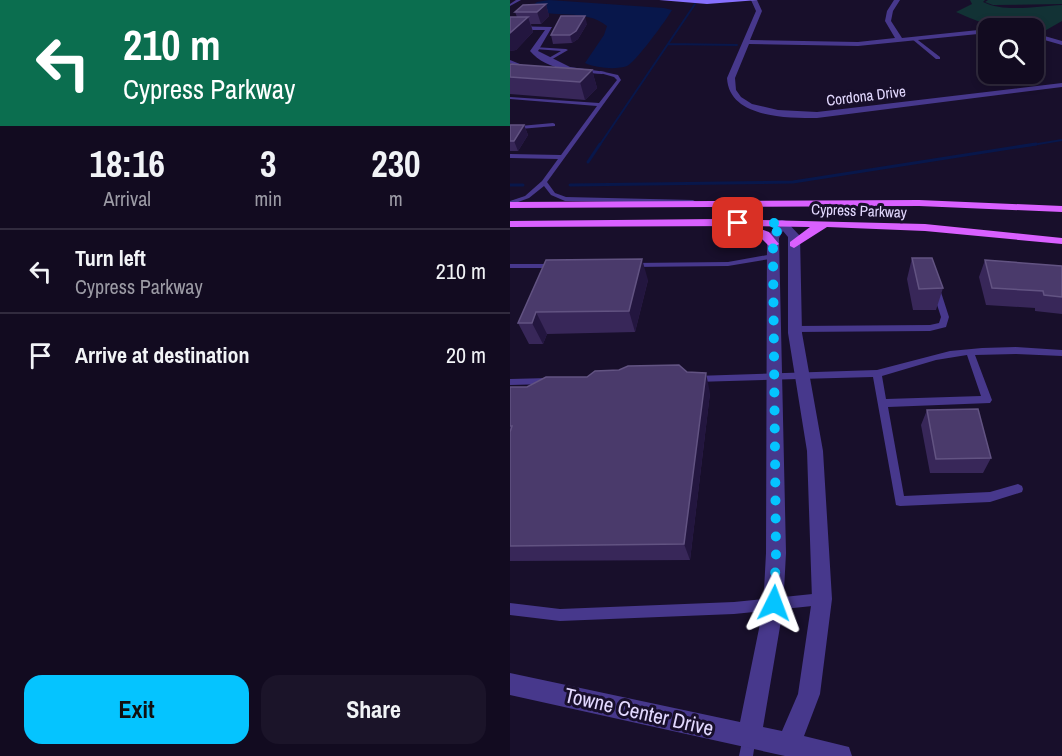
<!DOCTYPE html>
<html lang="en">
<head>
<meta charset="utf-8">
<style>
  :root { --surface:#120b20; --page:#1b1429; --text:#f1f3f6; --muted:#9c9ba5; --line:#312b3e; --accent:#05c4ff }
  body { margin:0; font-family:"Archivo Narrow",sans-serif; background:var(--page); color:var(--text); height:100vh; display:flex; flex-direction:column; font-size:22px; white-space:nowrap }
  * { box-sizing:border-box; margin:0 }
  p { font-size:20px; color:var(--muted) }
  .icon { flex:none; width:33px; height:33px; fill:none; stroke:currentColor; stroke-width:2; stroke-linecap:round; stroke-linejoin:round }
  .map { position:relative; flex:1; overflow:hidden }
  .side { display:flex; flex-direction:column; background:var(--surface); width:510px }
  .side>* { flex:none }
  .top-card { background:#0b6e4f; color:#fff; overflow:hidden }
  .buttons { position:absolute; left:468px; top:18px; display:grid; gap:12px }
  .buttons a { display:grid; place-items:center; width:66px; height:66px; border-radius:12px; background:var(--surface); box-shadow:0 3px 9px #0003,0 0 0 2px var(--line); font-size:30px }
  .pin { position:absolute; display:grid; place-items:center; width:51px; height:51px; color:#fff; margin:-26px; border-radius:12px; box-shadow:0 3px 9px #0006 }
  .me { position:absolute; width:66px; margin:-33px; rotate:3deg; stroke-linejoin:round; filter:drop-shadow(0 0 4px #0008) }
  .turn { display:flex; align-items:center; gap:21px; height:126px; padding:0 24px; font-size:27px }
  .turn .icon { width:78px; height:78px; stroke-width:2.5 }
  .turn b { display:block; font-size:42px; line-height:51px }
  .eta { display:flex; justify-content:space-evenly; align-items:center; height:102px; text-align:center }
  .eta b { font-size:36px; font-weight:700; line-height:42px }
  .cta { display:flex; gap:12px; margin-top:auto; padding:12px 24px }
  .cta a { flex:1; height:69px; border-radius:18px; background:var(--accent); color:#111; font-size:24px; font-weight:700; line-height:69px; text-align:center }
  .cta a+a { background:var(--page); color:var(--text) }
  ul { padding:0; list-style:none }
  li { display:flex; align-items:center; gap:18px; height:84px; padding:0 24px; border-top:2px solid var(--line) }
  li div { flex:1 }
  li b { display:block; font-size:22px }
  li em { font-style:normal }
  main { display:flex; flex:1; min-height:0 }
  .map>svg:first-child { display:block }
  .green { fill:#123235 }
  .water { fill:#08174b }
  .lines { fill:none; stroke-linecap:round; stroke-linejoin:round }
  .stream-far1 { stroke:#08174b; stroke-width:2 }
  .stream { stroke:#08174b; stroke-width:3 }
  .lane { fill:#47388c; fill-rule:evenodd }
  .street { fill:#47388c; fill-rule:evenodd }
  .secondary { fill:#8770ff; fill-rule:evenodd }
  .primary { fill:#d960ff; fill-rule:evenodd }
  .wall { fill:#382759 }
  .shaded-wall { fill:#23163f }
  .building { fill:#4a3a6b; stroke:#625382; stroke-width:1.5 }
  .route { stroke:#05c4ff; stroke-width:10; stroke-dasharray:0 18 }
  .labels { text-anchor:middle; stroke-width:6; stroke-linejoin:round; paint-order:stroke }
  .far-street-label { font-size:15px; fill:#e3d9ff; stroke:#180f2b }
  .near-street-label { font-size:21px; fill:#e3d9ff; stroke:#180f2b }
</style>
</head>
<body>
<main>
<section class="side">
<div class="top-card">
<div class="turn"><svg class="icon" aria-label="left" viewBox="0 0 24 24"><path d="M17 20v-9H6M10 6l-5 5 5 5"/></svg><div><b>210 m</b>Cypress Parkway</div></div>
</div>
<div class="eta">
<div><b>18:16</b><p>Arrival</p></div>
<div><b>3</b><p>min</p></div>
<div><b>230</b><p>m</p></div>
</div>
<ul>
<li><svg class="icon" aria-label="left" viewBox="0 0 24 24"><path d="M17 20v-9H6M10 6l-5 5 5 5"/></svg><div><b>Turn left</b><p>Cypress Parkway</p></div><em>210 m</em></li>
<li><svg class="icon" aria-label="arrive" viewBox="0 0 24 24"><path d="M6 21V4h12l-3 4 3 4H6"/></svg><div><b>Arrive at destination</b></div><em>20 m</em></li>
</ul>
<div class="cta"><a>Exit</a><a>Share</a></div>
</section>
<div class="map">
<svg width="552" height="756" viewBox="0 0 552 756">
  <rect width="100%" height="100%" fill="#180f2b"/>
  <!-- green -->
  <path class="green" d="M460,0H475L473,2C495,13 527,6 552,5V21L531,33H524V28C488,28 477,26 446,12L462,4Z
    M478,0H552V4L483,5L475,2Z"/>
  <!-- water -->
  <path class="water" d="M39,0L154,8L162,10C157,19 125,63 117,66C106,70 86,68 75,63L94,35L97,26C75,8 43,19 19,9L27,2Z"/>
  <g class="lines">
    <!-- stream-far1 -->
    <path class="stream-far1" d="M158,44L227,45
      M89,146L185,4
      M516,146L552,140"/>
    <!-- stream -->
    <path class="stream" d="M78,162L90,144
      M0,185H13
      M60,185L283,182L526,144"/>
    <!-- lane -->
    <path class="lane" d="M6,0H11L0,6V4Z
      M402,37H404L430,57V59H426L402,39Z
      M24,47L56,49L58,50L39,61L37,59L51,51L25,49Z
      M0,60L22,69V70L18,71L0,63Z
      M90,71L108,75L111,80L37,182L45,193L56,197L183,200L186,202L185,203L55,201L41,195L34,186L19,198L0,205V201L15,196L32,181L48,159L0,158V154L51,155L87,106L0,99V97L89,103L107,80L104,77L90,73Z
      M43,123L45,124V126L10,129L0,133V129L10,126Z
      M263,254H266V258L218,266L122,267L118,265L122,263L218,262Z
      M0,264H45L49,266L45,268H0Z
      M422,284H428L429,286L439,317L436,327L420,331L285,332L281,329L285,326L420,325L429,323L431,317L421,286Z
      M506,347L552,350V356L506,354L465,355L482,400L480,403L378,407L394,496L480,492L508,484L512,486L513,489L512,492L480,502L390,506L386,505L363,377L185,382L182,381L180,379L182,377L185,376L367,370L440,351L472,348ZM457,355L471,396L376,399L372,376L426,360Z
      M39,378L42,379L44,381L42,383L39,384L0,385V379Z
      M312,593L316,595L318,599L316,603L312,605L224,614L50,621L0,615V603L50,609L224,602Z
      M239,730L244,732L246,737L243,756H229L234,732Z"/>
    <!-- street -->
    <path class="street" d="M241,0H247L252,11L240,40L348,42L385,38L375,21L377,11L384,0H390L383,11L381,21L392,38L478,29V33L348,46L239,44L225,78L226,90L231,97L242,104L268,110L307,112L552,83V87L307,118C277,118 219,118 217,78L246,11Z
      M0,26L42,27L28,51L60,67L96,72L92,74C68,72 37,71 20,51L35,30H0Z
      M524,33L552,41V45L524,37Z
      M272,220L276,221L290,236L292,333L313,451L322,599L310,694L294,736L339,747L342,756H275L0,695V673L230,722L253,609L256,553L257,238L268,221ZM273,231L278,237V333L297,451L302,599L288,694L272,731L253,727L273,609L276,553L269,238Z"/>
    <!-- secondary -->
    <path class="secondary" d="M149,0H248L197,4Z"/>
    <!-- primary -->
    <path class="primary" d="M409,200L552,206V212L409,206L0,208V202Z
      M207,219L415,224L552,238V244L415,231L317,227L284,248L280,246V242L300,227L242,226L259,232L269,244L263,248L259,246L248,235L232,230V226L0,227V221Z"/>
  </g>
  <!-- wall -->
  <path class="wall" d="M36,4L39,16L31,24H21L23,32L6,50L0,51V17H7L5,12Z
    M77,24L68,39L62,43L43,44L41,35Z
    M0,64L82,70L87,88L75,100L0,94Z
    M0,125H14L18,135L8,151H0Z
    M402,258L433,288L426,310H403L397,279Z
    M36,260L138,280L125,332L37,334L33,344H19L8,323Z
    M475,260L552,266V314L525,311V308L476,305L469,277Z
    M77,377L200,393L180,560L0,561V387H17Z
    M417,410L481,458L473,473H420L411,425Z"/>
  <!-- shaded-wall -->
  <path class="shaded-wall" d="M36,4L39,16L31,24L27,12Z
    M75,16L77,24L68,39L62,43L60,35Z
    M18,17L23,32L6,50L0,51V33Z
    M82,70L87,88L75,100L70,82Z
    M14,125L18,135L8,151L4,141Z
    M132,259L138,280L125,332L119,311Z
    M26,312L37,334L33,344L22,323Z
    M196,373L200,393L180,560L174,544Z"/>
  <!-- building -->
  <path class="building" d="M36,4L27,12H5L13,5Z
    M51,16H75L66,31L60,35H41Z
    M0,17H18L0,33Z
    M0,64L82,70L70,82L0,77Z
    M0,125H14L4,141H0Z
    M402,258H422L433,288L409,289Z
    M132,259L119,311L26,312L22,323H8L36,260Z
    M475,260L552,266V297L534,295L533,291L482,288Z
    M169,365L177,372L196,373L174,544L0,546V432L2,426H0V387H17L36,377H77L85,371L109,370L118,366Z
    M468,409L481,458L426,459L417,410Z"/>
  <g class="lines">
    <!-- route -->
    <path class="route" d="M228,223H272L263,238V256L266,553L264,603"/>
  </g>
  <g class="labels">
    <!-- far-street labels -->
    <g class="far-street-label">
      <text transform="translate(356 96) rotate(-7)" y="5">Cordona Drive</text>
      <text transform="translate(349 211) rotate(2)" y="5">Cypress Parkway</text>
    </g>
    <!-- near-street labels -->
    <g class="near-street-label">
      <text transform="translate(129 712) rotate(13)" y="7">Towne Center Drive</text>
    </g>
  </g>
</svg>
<div class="buttons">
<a><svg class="icon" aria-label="search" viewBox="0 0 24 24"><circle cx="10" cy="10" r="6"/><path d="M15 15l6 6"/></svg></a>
</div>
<div class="pin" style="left:228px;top:223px;background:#d93025"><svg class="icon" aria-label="arrive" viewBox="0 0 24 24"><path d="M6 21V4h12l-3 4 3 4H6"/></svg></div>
<svg class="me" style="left:264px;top:603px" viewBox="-20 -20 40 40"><path d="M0-17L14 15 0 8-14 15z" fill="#05c4ff" stroke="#fff" stroke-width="4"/></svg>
</div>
</main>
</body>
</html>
